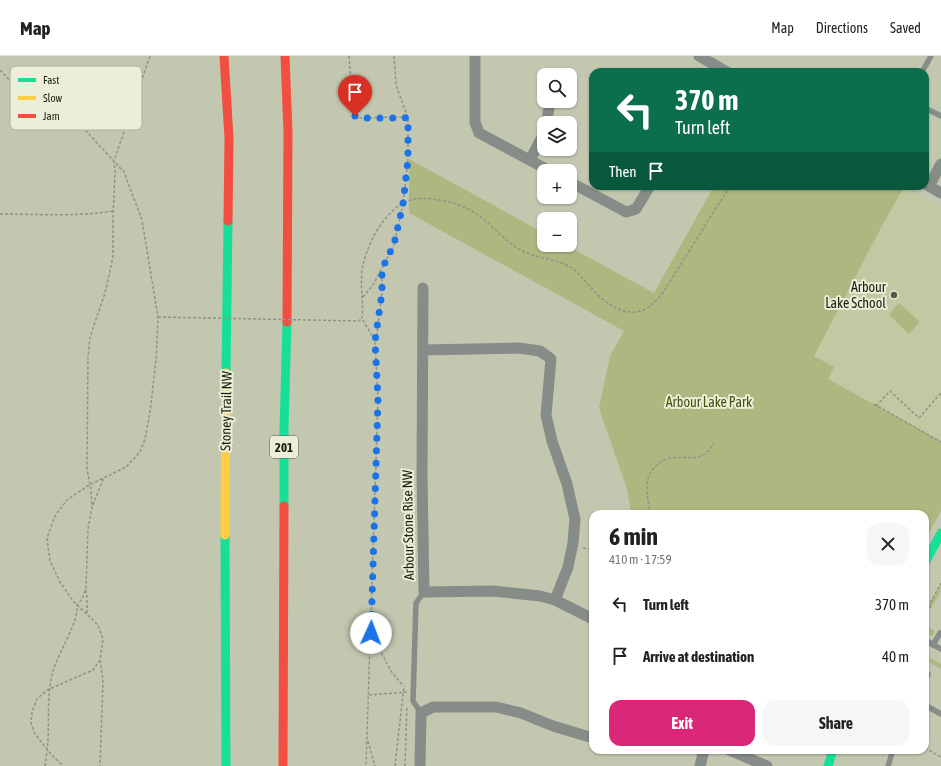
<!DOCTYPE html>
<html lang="en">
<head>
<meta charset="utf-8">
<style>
  :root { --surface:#fff; --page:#f6f6f6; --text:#222; --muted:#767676; --line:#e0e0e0; --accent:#db2777 }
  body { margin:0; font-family:"Asap Condensed",sans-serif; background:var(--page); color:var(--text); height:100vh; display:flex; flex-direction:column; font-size:15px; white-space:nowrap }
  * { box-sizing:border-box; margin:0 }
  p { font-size:13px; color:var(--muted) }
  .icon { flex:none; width:22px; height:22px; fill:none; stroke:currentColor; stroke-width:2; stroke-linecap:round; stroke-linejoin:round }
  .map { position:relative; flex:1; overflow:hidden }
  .sheet { position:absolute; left:589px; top:454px; width:340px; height:244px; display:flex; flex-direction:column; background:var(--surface); border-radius:12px; box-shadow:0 1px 3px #0004 }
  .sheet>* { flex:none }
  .guide { position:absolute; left:589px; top:12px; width:340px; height:122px; border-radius:12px; box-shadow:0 1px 3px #0004; background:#0b6e4f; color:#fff; overflow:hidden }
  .fabs { position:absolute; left:537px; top:12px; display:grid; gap:8px }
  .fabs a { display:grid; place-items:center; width:40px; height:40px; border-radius:8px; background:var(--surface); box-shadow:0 1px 3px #0004; font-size:20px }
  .pin { position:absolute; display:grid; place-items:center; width:34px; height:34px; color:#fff; margin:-41px -17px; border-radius:50% 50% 50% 0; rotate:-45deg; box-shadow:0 0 4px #0007 }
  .pin .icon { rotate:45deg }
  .me { position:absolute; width:44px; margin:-22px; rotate:2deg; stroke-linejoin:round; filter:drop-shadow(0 0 3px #0008) }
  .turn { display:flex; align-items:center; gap:14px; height:84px; padding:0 20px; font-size:18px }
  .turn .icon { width:52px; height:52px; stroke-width:2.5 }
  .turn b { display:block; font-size:28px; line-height:34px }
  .then { display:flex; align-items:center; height:38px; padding:0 20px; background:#0003; gap:8px; font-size:15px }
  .round { display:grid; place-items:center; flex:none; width:42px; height:42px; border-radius:12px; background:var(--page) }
  .headline { display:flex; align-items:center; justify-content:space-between; height:68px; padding:0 20px }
  h1 { font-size:24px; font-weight:700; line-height:30px }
  .action { display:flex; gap:8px; margin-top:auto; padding:8px 20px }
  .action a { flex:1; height:46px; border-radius:12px; background:var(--accent); color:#fff; font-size:16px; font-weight:700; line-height:46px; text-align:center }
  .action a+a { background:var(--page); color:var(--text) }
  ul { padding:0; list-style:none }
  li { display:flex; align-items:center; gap:12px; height:52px; padding:0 20px }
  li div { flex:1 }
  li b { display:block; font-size:15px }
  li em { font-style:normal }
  header { display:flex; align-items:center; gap:24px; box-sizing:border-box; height:56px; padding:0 20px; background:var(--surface); border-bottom:1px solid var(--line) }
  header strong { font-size:19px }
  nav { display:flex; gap:22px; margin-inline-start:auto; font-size:14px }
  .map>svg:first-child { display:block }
  .built { fill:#c2c9a2 }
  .green { fill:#aeb77f }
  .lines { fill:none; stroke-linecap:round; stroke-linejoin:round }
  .path { stroke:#8e938a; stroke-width:1.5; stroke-dasharray:3 2; stroke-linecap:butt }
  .lane { stroke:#868c88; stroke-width:5.5 }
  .street { stroke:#868c88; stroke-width:11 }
  .fast { stroke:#16e098; stroke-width:9 }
  .slow { stroke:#ffcf43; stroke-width:9 }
  .jam { stroke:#f24e42; stroke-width:9 }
  .path-bridge { stroke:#8e938a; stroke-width:1.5; stroke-dasharray:3 2; stroke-linecap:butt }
  .route { stroke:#1a73e8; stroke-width:7; stroke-dasharray:0 12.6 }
  .poi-dot { fill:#565946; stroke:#ebefd9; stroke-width:1.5 }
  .labels { text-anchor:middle; stroke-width:4; stroke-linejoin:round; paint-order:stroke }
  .shield { fill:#ebefd9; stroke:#595d4a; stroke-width:1 }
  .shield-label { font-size:13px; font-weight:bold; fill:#1b1e0d }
  .poi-label { font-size:14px; fill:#1b1e0d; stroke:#ebefd9; text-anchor:end }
  .park-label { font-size:14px; fill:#485010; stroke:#ebefd9 }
  .street-label { font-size:14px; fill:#1b1e0d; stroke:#ebefd9 }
  .key { fill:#ebefd9; stroke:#adb09c; stroke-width:1 }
  .key-label { font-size:11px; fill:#1b1e0d }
</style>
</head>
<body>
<header>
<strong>Map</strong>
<nav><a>Map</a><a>Directions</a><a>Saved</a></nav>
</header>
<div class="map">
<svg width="941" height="710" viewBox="0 0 941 710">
  <rect width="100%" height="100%" fill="#c3c7af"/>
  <!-- built -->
  <path class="built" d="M904,131L941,151V385L808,311L884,166Z"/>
  <!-- green -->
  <path class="green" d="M409,103L544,177V189H566L654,237L714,130L904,131L884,166L814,300L834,311L828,323L941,385V455L925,484V458H631L627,433L599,352L610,300L624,275L409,157Z
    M899,247L920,266L909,278L889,259Z
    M941,528L940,537L931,552L928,550Z
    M925,566L927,567L926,569L935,575L932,580L925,578Z
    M925,599L941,608V613L925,604Z"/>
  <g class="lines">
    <!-- path -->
    <path class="path" d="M349,0L353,52L355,60L361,62L395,61L407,62
      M0,14L13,28L55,53L86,75L124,116L142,164L158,261L156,304L150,356L145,383L140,396L126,411L89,429L67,444L55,460L47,482L50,505L60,526L73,545L98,569L103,583L100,604L93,614L47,634L37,643L32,656L31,667L35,678L51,698L63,710
      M0,158C38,158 76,161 113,155
      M363,241L373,229L394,189L403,148L408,103V62L396,29L394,0
      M363,264L375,285L378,343L366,710
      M358,265L362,263C364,246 359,226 363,209C368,186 386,151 411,144C422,141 434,143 444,145C455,147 466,151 475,157C491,167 503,184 519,193C536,203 558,202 573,213C582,220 588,229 596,237C608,250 627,261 644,254C651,250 657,244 662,238L730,130
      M376,285L382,237V215
      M874,348L941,386
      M876,350L890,335L919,362L941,337
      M93,449L104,421
      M650,458C649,448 646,437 647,427C649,414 660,403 672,402C683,400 693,404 703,399C708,397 711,391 714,387
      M583,492L593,494
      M86,534L87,543V557
      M925,549L931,552
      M928,551L941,527
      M372,579L391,615L403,630
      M100,604L103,624L100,710
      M925,605L927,606L925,610
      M369,639L407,636
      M368,685L375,710
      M925,692L941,701
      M45,710C46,701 48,692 48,683C49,660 47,637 53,615C58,597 79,566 77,549L82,543L86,532L88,473L92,451L91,434L87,413L88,301L90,281L105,237L113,201V162L115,115L114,105L150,0
      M395,710L404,630
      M405,710L407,650"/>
    <!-- lane -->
    <path class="lane" d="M922,16L931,0
      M925,52L941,60
      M925,584L941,593
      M933,589L940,577
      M925,625L928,618
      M925,649L941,658
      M421,657L413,645L416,547L424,536
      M888,710L893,694"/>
    <!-- street -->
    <path class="street" d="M475,0V66L479,77L550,115
      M699,0L727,16
      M546,67L550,48
      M530,104L544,77
      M570,126L626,156L636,153L650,130
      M925,128L941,137
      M929,130L941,108
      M423,232L422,420L424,536L493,535L540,540L555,544L593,563
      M423,294L519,292L540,295L551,303L546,359L552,385L567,428L575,463L573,487L568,511L555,544
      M729,694L767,710
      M420,710L421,657L433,651H496L521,657L553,670L593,682
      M700,710L704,694"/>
    <!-- fast -->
    <path class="fast" d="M226,317L228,165
      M284,450V374L287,266
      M225,479L226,710
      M925,507L941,477
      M828,710L833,694"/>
    <!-- slow -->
    <path class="slow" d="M225,479L226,317"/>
    <!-- jam -->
    <path class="jam" d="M224,0L229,82L228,165
      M285,0L288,76L287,266
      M283,710L284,450"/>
    <!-- path-bridge -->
    <path class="path-bridge" d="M158,261L358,265"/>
  </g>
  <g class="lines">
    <!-- route -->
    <path class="route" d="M355,60C361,64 397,61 408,62V103L403,148L394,188L382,213V237L375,285L378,343L371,577"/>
  </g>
  <!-- markers -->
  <circle class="poi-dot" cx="894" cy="239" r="4"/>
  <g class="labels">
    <!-- shield labels -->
    <rect class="shield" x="270" y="380" width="28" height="22" rx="3"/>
    <g class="shield-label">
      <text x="284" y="396">201</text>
    </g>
    <!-- poi labels -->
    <g class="poi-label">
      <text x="886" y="236">Arbour<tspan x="886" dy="16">Lake School</tspan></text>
    </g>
    <!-- park labels -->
    <g class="park-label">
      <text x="709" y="351">Arbour Lake Park</text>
    </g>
    <!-- street labels -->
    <g class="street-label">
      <text transform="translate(226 355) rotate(-89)" y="5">Stoney Trail NW</text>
      <text transform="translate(408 469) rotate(-91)" y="5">Arbour Stone Rise NW</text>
    </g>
  </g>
  <!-- legend -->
  <rect x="10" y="10" width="132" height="64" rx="6" class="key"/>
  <rect x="18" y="22" width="18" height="4" fill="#16e098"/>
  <rect x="18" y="40" width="18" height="4" fill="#ffcf43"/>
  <rect x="18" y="58" width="18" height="4" fill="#f24e42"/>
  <g class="key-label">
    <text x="43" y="28">Fast</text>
    <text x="43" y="46">Slow</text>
    <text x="43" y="64">Jam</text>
  </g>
</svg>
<div class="fabs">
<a><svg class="icon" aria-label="search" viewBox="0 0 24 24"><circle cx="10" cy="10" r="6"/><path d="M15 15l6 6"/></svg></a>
<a><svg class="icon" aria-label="layers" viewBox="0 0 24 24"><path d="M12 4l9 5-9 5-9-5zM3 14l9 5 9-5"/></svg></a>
<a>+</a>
<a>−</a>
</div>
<div class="pin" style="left:355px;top:60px;background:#d93025"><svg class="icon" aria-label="arrive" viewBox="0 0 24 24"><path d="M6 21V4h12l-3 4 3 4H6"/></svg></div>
<svg class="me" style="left:371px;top:577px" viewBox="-20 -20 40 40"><circle r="19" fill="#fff"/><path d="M0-13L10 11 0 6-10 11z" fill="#1a73e8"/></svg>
<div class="guide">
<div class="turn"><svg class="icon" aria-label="left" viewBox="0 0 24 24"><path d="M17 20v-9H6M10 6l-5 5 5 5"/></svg><div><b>370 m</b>Turn left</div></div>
<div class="then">Then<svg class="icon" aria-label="arrive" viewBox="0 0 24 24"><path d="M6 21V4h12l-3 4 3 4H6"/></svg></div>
</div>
<section class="sheet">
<div class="headline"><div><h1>6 min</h1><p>410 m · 17:59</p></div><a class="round"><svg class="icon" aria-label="close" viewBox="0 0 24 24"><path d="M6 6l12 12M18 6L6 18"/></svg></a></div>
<ul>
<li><svg class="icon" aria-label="left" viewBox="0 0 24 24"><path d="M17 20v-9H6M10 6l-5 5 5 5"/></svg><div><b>Turn left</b></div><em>370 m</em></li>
<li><svg class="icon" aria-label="arrive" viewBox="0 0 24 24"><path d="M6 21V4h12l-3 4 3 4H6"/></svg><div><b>Arrive at destination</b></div><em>40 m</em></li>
</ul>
<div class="action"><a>Exit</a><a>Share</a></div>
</section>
</div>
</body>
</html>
